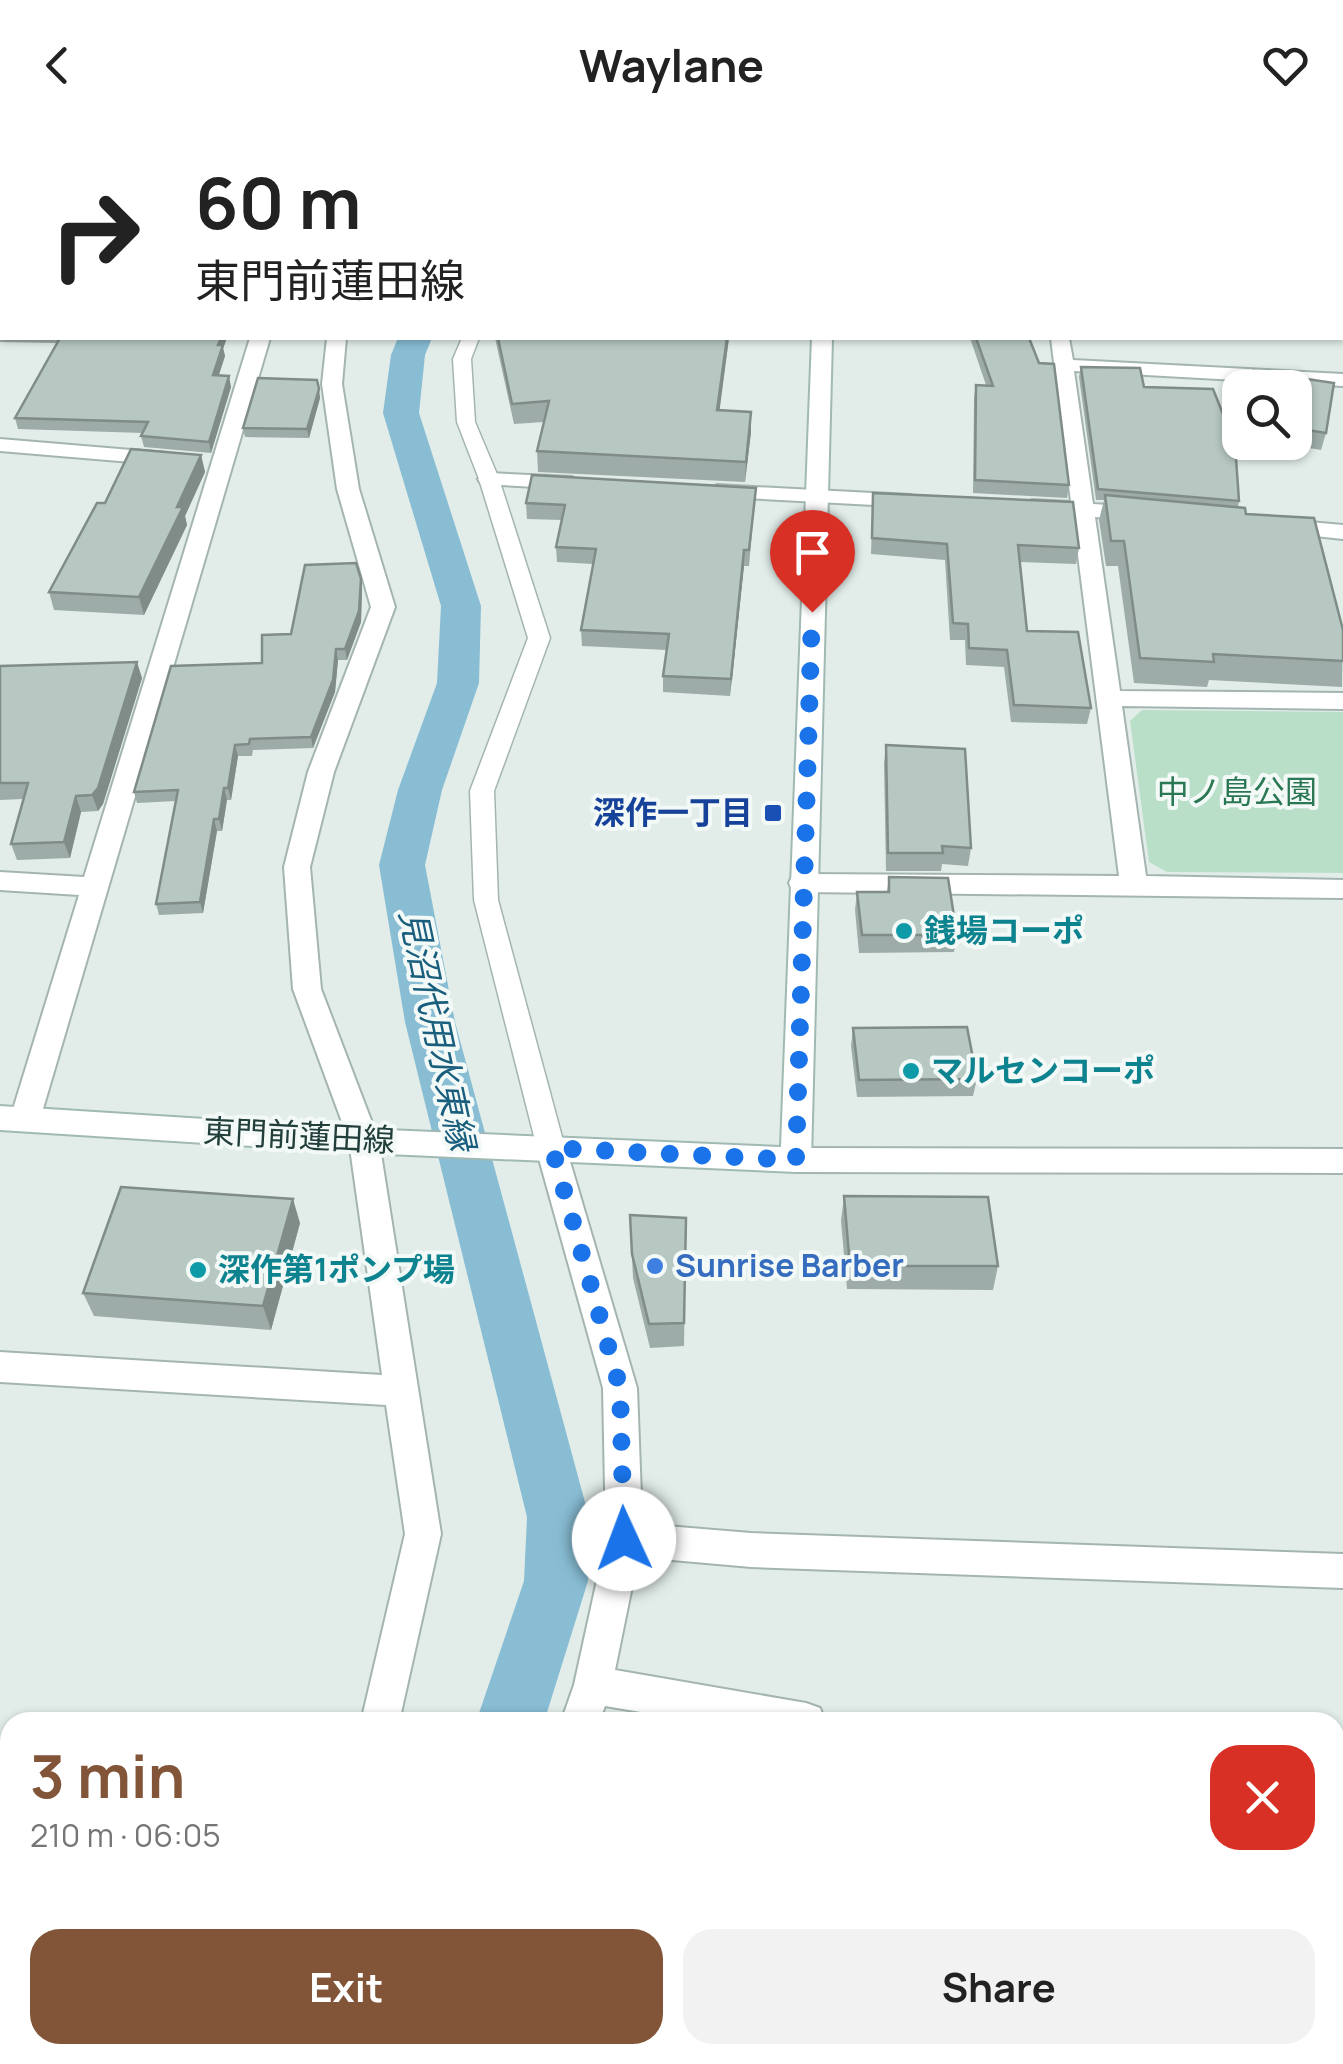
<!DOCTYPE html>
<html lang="en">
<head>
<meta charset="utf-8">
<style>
  :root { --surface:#fff; --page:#f2f2f2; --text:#222; --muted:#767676; --accent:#825539 }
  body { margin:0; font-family:Manrope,"Noto Sans JP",sans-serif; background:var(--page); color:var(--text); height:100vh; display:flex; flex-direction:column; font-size:38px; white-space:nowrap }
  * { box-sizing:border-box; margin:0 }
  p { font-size:32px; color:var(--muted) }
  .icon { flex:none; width:55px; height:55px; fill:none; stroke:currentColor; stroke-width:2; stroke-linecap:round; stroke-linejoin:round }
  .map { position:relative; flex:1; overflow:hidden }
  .panel { position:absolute; left:0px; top:1582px; width:1345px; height:352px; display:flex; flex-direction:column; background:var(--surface); border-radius:30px 30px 0 0; box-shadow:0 2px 8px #0004 }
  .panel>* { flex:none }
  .top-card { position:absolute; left:0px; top:0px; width:1345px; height:210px; box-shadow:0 2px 8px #0004; background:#fff; color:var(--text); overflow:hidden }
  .controls { position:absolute; left:1222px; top:240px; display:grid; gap:20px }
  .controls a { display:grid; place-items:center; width:90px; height:90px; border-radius:20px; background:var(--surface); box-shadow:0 2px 8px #0004; font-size:50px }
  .pin { position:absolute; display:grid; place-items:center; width:85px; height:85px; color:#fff; margin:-102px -42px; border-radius:50% 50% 50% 0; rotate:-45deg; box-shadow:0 0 10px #0007 }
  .pin .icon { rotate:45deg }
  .me { position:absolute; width:110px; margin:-55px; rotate:358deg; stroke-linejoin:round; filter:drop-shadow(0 0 8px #0008) }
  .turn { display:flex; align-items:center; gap:35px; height:210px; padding:0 30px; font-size:45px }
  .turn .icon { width:130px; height:130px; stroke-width:2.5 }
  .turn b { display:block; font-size:70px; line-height:85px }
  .round { display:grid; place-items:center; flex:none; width:105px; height:105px; border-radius:30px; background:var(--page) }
  .head { display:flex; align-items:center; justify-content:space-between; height:170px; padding:0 30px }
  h1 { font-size:60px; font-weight:700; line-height:75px; color:var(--accent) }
  .primary-button { display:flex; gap:20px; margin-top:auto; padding:20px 30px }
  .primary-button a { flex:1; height:115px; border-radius:30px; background:var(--accent); color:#fff; font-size:40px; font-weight:700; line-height:115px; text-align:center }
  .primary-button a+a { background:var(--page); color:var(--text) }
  header { display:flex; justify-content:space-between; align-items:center; height:130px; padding:0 30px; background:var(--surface); font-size:45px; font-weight:700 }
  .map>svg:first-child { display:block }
  .green { fill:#badfc9 }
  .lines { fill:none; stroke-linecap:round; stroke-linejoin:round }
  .canal { fill:#88bdd4; fill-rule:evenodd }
  .service-casing { stroke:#a4b5b1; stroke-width:3 }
  .minor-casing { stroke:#a4b5b1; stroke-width:4 }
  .tertiary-casing { stroke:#a4b5b1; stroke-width:4 }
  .secondary-casing { stroke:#a0b9b4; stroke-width:4 }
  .service { fill:#fff; fill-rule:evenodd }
  .minor { fill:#fff; fill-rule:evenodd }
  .tertiary { fill:#fff; fill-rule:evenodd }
  .secondary { fill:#fff; fill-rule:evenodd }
  .wall { fill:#9daca8 }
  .shaded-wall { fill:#808c88 }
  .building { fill:#b7c8c3; stroke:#808c88; stroke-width:2.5 }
  .route { stroke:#1a73e8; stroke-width:18; stroke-dasharray:0 32.4 }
  .transit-dot { fill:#1a4fb4; stroke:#f3f9f7; stroke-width:4 }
  .culture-dot { fill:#0f9aa8; stroke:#f3f9f7; stroke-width:4 }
  .shop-dot { fill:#3f7fe0; stroke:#f3f9f7; stroke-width:4 }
  .labels { text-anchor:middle; stroke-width:8; stroke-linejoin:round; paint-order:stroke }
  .park-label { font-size:32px; fill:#2a7753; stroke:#f3f9f7 }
  .transit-label { font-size:32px; font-weight:bold; fill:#164399; stroke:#f3f9f7; text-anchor:end }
  .culture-label { font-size:32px; font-weight:bold; fill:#0d838f; stroke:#f3f9f7; text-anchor:start }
  .street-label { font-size:32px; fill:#213e3b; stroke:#f3f9f7 }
  .shop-label { font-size:32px; font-weight:bold; fill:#366cbe; stroke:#f3f9f7; text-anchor:start }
  .water-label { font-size:35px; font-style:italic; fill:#195e7d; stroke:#f3f9f7 }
</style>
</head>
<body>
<header><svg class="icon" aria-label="back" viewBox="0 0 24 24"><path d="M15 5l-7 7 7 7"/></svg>Waylane<svg class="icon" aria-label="heart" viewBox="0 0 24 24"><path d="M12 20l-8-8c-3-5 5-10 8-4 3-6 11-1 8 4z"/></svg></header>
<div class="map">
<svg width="1343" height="1934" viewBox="0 0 1343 1934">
  <rect width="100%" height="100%" fill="#e2ede9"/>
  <!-- green -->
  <path class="green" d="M1142,580L1343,582V743L1167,742L1149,732L1130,591Z"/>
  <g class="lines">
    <!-- canal -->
    <path class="canal" d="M398,208H432L425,225L419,283L481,476L479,553L442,660L425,735L455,892L589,1387L588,1451L544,1592H476L524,1451L527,1387L405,892L379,735L398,660L437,553L441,476L383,283L391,225Z
      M363,1925H439L436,1934H360Z"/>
    <defs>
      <path id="service" d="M441,0H455L456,2H441Z
        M462,208H479L471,229L475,292L499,349L550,508L494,661L498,770L565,1018L561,1026L551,1029L541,1026L537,1018L474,770L470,661L528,508L479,349L457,292L453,229Z"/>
      <path id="minor" d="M620,0H655L656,2H622Z
        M1020,0H1036L1037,2H1021Z
        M250,208H270L40,989L36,997L25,1001L14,997L10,989L79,765L0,760V742L84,747Z
        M327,208H346L342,254L359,359L395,477L334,642L310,737L321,859L379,1011L441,1404L399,1592H361L405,1404L386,1275L0,1252V1222L382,1245L349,1011L293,859L284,737L308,642L371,477L337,359L322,254Z
        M1051,208H1069L1073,230L1343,244V256L1074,241L1093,374L1141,377L1152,384L1141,391L1095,387L1120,561L1343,563V579L1122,576L1146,746L1343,750V768L802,762L792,760L789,753L792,746L802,744L1119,746L1073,386L1032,382L1021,376L1032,370L1071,372Z
        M0,309L167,323L177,329L167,335L0,321Z
        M489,343L572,347L583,353L572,359L481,354L478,349Z
        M717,355L911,365L922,371L911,377L709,366L706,361Z
        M1276,389L1343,395V409L1268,401L1265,396Z
        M551,1006L562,1009L566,1018L637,1258L642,1394L751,1403L1343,1424V1458L751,1437L638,1427L615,1540L806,1573L820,1578L825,1592H700L605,1576L599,1592H561L574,1555L606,1409L603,1258L536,1018L540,1009Z
        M1335,1666L1343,1667V1707L1335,1706Z
        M0,1764H10V1806H0Z
        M445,1925H489L488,1934H444Z"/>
      <path id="tertiary" d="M1342,138H1343V150H1342Z
        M796,1018L1343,1019V1043L796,1042L785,1039L781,1030L785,1021Z"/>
      <path id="secondary" d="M796,0H812L813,2H797Z
        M812,208H832L811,1030L807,1039L796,1042L364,1023L0,1000V976L364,999L781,1017Z"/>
    </defs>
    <!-- service casing -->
    <use href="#service" class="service-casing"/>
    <!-- minor casing -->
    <use href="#minor" class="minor-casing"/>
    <!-- tertiary casing -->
    <use href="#tertiary" class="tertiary-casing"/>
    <!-- secondary casing -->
    <use href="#secondary" class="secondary-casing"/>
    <!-- service -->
    <use href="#service" class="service"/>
    <!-- minor -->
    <use href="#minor" class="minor"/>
    <!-- tertiary -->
    <use href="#tertiary" class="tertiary"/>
    <!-- secondary -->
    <use href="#secondary" class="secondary"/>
  </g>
  <!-- wall -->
  <path class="wall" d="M2,170V208H227L223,218L225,226L219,245L231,257L211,323L144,317L141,306L143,303L18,299L15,288L57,213L0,212V172Z
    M495,208H729L719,280L751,302L745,352L538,342L537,321L544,292L514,294Z
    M970,208H1029L1069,355L1067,368L973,363L974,268L976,255H986Z
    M1081,237L1144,257L1239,371L1238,377L1246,384L1343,500L1342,557L1209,550L1207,557L1134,553L1118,436H1106L1099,390L1104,370H1096L1079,247Z
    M317,250L320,268L309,308L245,307L243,298Z
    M1295,258L1326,303L1321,320L1274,312H1295Z
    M201,325L205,342L185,386L187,395L144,485L54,480L49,462L105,373Z
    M756,358L749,436H744L730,566L663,562V546L667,520L582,516L581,500L593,434L557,432L556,417L562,390L527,389L526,373Z
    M873,363L1079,418L1076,434L1020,432L1027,501L1091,578L1087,594L1011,592L1004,537L966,535L965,510H950L945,430L871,424Z
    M361,449L362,460L361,492L347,530H338L335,562L313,618L253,620L252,626H238L231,670H227L222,701H217L203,783L159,785L156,774L176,671L137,673L134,662L291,504Z
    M0,536L142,548L103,674L98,681L81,682L70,728L17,730L11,714L23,669L0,670Z
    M886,615L971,718L968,736L942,734L941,741H886L884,633Z
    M889,747L957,805L954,822L859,823L855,780L857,762H887Z
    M853,898L977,949L973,966L857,967L851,916Z
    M844,1066L998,1136L993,1160L847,1159L841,1091Z
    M630,1085L686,1088L684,1216L650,1218L633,1148Z
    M300,1093L271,1200L94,1186L83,1163Z"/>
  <!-- shaded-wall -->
  <path class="shaded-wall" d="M221,208H227L223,218L225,226L215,256L213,245Z
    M727,208H729L717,300V280Z
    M229,246L231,257L211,323L209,312Z
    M319,259L320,268L309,308L307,299Z
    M751,282V302L745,352L746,332Z
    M201,325L205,342L185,386L187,395L144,485L139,467L177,377Z
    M744,420V436L730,566L731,549Z
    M361,449L362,460L361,492L347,530L345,519Z
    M336,519L338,530L335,562L313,618L311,607Z
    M137,532L142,548L103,674L98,681L92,665Z
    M235,615L238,626L231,670L228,658Z
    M224,658L227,670L222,701L219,689Z
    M76,666L81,682L70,728L64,712Z
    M214,689L217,701L203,783L200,772Z
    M293,1069L300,1093L271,1200L263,1176Z
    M0,1840L10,1849V1912L1,1934Z"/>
  <!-- building -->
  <path class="building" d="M0,0H118L116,2H2V82L0,73Z
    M220,0H424V2H219Z
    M1147,0H1343V23L1342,2H1148Z
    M1342,24L1343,26V101L1342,100Z
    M0,84H2V169V156H0Z
    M2,170V201H0V172Z
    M60,208H221L218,215H223L213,245L229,246L209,312L141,306L148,292L15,288Z
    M498,208H727L717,280L751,282L746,332L537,321L549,271L512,274Z
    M976,208H1029L1039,233L1054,234L1069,355L975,350L976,255L993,256Z
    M1081,237L1140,238L1144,257L1213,259L1235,314L1239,371L1098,359Z
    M1254,241L1334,253L1326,303L1295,298V258H1251Z
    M258,248L317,250L319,259L307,299L243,298Z
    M131,319L201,325L177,377H183L139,467L49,462L97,373H105Z
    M532,345L756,358L749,420H744L731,549L663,546L669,504L581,500L596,419L556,417L565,375L526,373Z
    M873,363L1073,372L1079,418L1018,415L1027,501L1078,502L1091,578L1014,575L1007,520L969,518L968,494L953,493L947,414L872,408Z
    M1105,365L1245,378L1246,384L1314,388L1343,500V531L1213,524L1214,532L1140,528L1124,411H1111Z
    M356,433L361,449L359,481L345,519H336L333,550L311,607L250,609L249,614L235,615L228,658H224L219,689H214L200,772L156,774L178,660L134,662L171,536L262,533V505L291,504L305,435Z
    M137,532L98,658L92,665L76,666L64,712L11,714L28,653H0V536Z
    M886,615L965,619L971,718L942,716L943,723H888Z
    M889,747L948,748L957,805H862L857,762H889Z
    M967,897L977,949L859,950L853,898Z
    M121,1057L293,1069L263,1176L83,1163Z
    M844,1066L988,1067L998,1136H850Z
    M630,1085L686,1088L684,1193L649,1194L632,1124Z"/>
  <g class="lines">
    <!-- route -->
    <path class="route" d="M624,1409L620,1258L552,1018L796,1030L812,482"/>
  </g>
  <!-- markers -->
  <rect class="transit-dot" x="763" y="673" width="20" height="20" rx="5"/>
  <g class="culture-dot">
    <circle cx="904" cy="801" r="10"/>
    <circle cx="911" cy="941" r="10"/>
    <circle cx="198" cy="1140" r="10"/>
  </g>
  <circle class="shop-dot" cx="655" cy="1136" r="10"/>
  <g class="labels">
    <!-- park labels -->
    <g class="park-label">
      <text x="1237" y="673">中ノ島公園</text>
    </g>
    <!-- transit labels -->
    <g class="transit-label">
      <text x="753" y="694">深作一丁目</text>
    </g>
    <!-- culture labels -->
    <g class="culture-label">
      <text x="924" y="812">銭場コーポ</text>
      <text x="931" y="952">マルセンコーポ</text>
      <text x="218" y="1151">深作第1ポンプ場</text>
    </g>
    <!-- street labels -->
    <g class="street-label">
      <text transform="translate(299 1006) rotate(3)" y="11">東門前蓮田線</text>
    </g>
    <!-- shop labels -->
    <g class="shop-label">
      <text x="675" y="1147">Sunrise Barber</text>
    </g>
    <!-- water labels -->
    <g class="water-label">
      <text transform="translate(437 900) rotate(78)" y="12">見沼代用水東縁</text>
    </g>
  </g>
</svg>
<div class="controls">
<a><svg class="icon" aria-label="search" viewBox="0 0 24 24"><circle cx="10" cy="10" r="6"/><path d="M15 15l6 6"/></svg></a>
</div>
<div class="pin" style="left:812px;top:482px;background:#d93025"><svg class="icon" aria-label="arrive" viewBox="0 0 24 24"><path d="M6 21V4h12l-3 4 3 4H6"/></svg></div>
<svg class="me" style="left:624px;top:1409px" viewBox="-20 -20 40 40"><circle r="19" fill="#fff"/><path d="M0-13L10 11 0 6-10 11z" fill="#1a73e8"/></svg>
<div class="top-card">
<div class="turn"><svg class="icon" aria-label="right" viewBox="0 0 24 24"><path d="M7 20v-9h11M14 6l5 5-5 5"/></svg><div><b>60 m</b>東門前蓮田線</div></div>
</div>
<section class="panel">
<div class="head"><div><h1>3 min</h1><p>210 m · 06:05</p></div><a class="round" style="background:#d93025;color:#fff"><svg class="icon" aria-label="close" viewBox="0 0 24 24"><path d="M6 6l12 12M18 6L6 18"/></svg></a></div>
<div class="primary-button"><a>Exit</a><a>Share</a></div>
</section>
</div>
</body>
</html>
